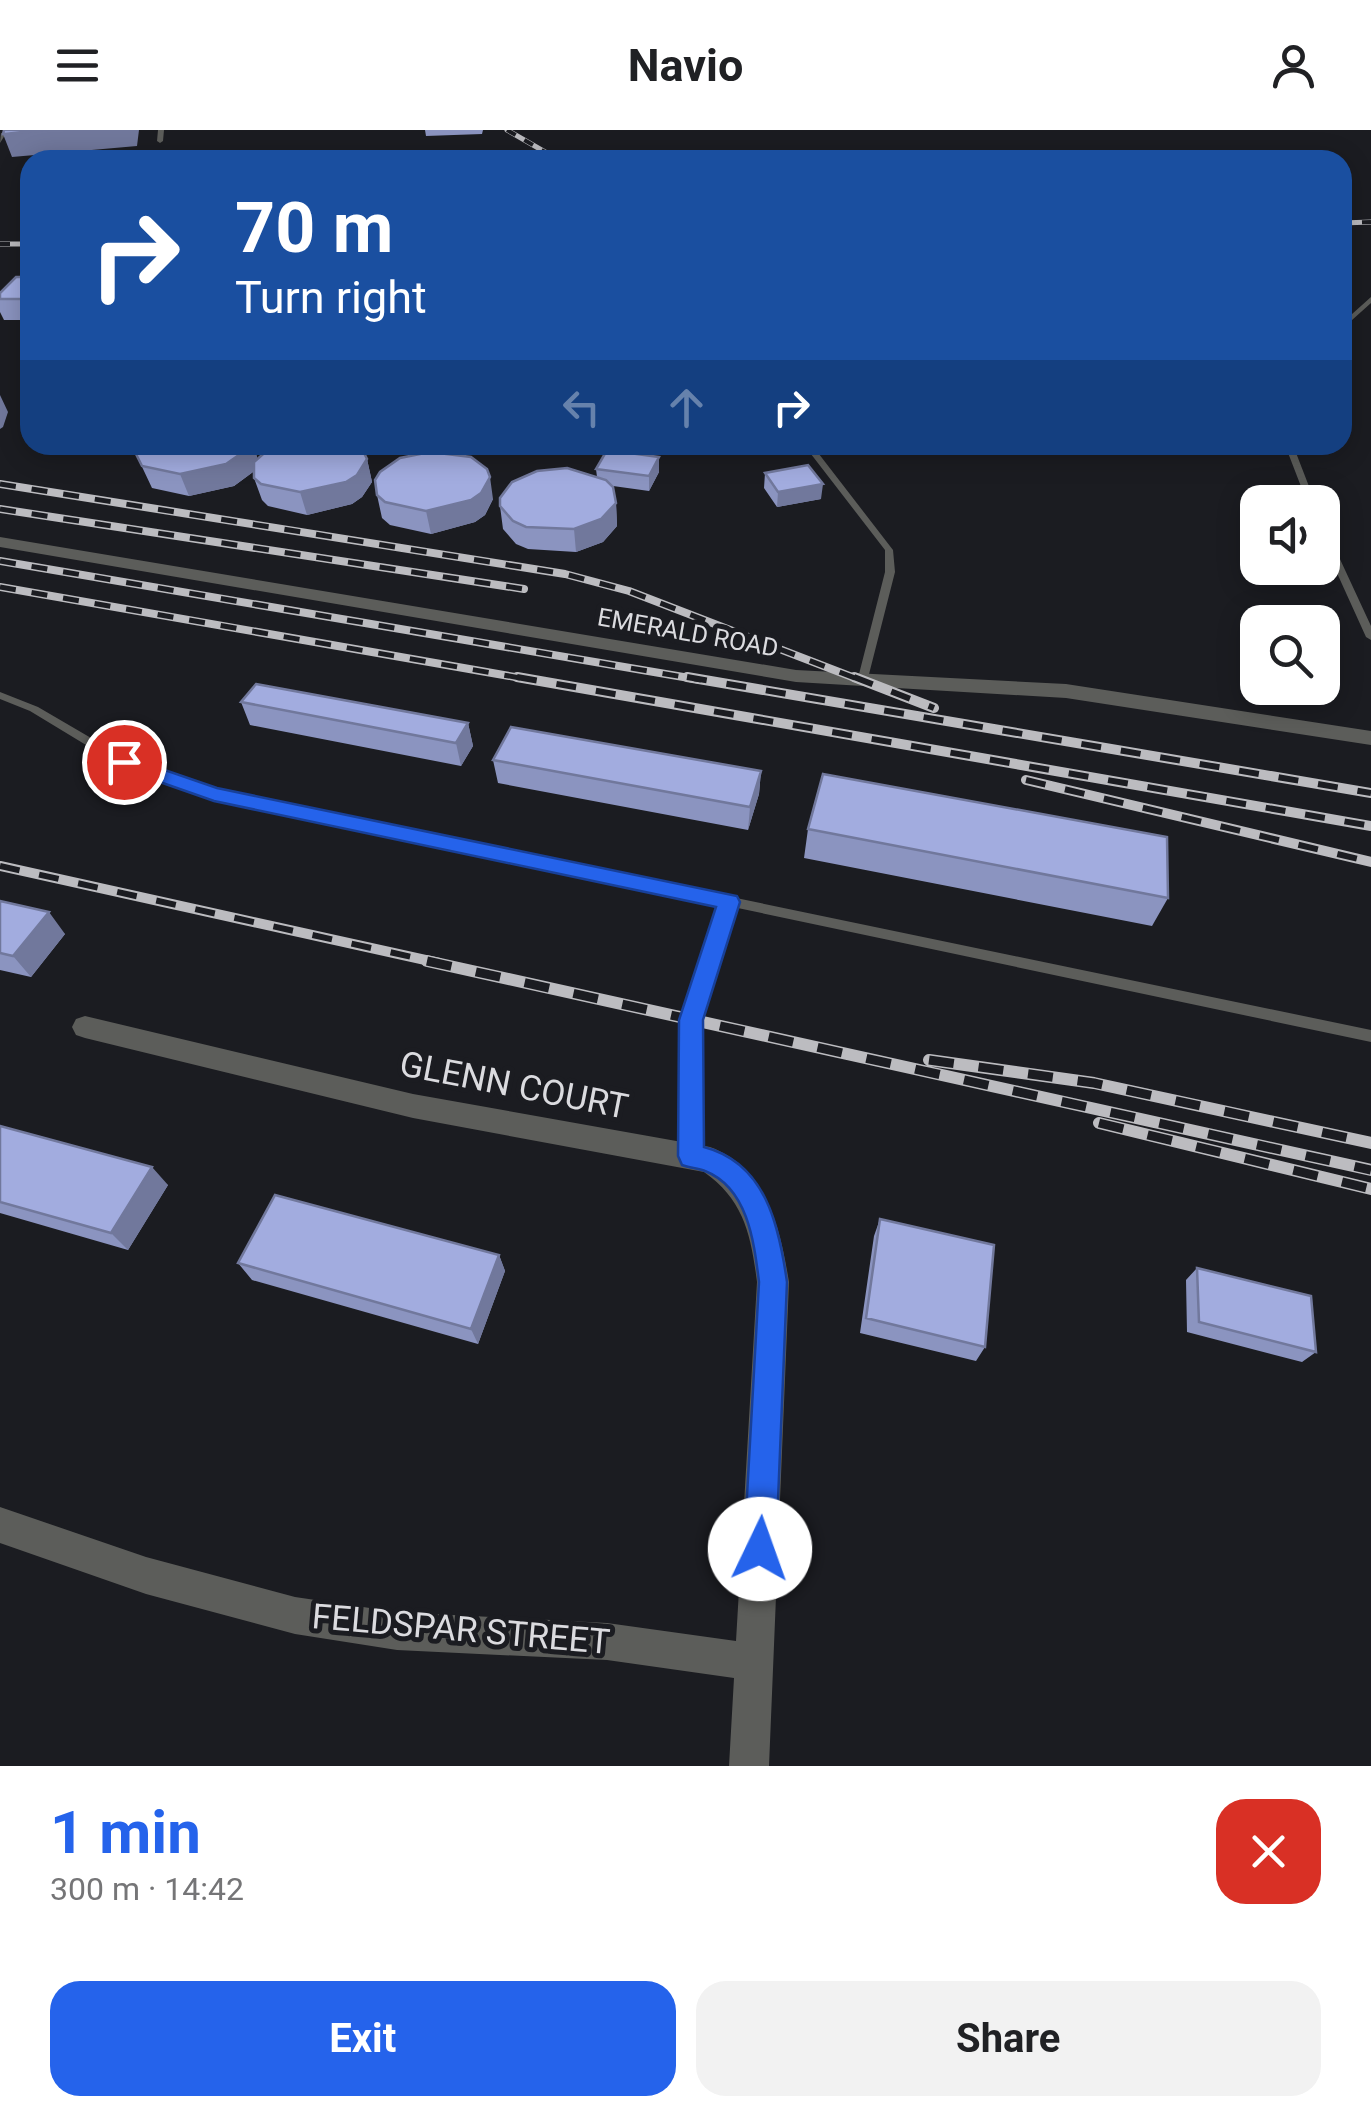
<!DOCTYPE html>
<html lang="en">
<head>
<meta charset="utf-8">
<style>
  :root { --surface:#fff; --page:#f2f2f2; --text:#202124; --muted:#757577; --accent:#2563eb }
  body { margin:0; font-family:Roboto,sans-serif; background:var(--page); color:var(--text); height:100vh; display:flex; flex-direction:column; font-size:38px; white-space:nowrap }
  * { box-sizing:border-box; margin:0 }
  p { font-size:32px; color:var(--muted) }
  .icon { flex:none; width:55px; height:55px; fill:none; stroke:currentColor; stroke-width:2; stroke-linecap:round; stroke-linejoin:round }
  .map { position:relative; height:1636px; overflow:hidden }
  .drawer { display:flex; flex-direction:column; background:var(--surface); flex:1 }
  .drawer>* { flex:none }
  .guide { position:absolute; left:20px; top:20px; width:1332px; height:305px; border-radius:30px; box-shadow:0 5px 25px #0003; background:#1a4fa0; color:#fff; overflow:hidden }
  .controls { position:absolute; left:1240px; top:355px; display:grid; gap:20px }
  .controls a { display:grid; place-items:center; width:100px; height:100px; border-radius:20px; background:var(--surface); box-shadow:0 5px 25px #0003; font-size:50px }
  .pin { position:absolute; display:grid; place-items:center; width:85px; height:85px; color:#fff; margin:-42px; border:5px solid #fff; border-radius:50%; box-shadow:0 2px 10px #0007 }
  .me { position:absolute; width:110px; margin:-55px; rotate:3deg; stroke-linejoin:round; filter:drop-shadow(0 0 8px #0008) }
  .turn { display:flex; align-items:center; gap:35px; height:210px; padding:0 50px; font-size:45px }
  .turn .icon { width:130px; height:130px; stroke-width:2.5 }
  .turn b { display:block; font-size:70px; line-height:85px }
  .lanes { display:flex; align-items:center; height:95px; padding:0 50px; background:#0003; justify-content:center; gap:50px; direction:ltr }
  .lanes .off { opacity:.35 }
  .round { display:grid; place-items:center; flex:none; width:105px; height:105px; border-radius:30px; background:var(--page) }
  .overview { display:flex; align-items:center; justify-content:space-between; height:170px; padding:0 50px }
  h1 { font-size:60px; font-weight:700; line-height:75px; color:var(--accent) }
  .cta { display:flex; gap:20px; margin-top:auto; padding:20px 50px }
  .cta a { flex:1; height:115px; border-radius:30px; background:var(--accent); color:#fff; font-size:40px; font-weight:700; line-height:115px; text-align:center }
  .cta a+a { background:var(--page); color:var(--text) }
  header { display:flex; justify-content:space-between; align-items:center; height:130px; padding:0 50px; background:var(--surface); font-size:45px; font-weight:700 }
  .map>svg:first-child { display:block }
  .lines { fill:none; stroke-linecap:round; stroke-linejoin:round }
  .service { fill:#5c5d5a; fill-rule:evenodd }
  .minor { fill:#5c5d5a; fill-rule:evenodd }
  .rail-far3-casing { stroke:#bcbcc0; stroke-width:5 }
  .rail-far2-casing { stroke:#bcbcc0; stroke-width:8 }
  .rail-far1-casing { stroke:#bcbcc0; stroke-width:10 }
  .rail-casing { stroke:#bcbcc0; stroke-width:12 }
  .rail-far3 { stroke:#1b1c21; stroke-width:4; stroke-dasharray:10; stroke-linecap:butt }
  .rail-far2 { stroke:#1b1c21; stroke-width:5; stroke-dasharray:16; stroke-linecap:butt }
  .rail-far1 { stroke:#1b1c21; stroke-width:6; stroke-dasharray:20; stroke-linecap:butt }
  .rail { stroke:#1b1c21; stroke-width:9; stroke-dasharray:25; stroke-linecap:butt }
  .wall { fill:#8b94c0 }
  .shaded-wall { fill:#71789c }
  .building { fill:#a2acdf; stroke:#71789c; stroke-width:2.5 }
  .route { fill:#2563eb; stroke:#184099; stroke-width:2.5 }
  .labels { text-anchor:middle; stroke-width:10; stroke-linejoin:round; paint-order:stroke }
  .far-street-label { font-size:25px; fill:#dbdbdf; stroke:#1b1c21 }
  .near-street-label { font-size:35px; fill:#dbdbdf; stroke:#1b1c21 }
</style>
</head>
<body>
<header><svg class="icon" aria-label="menu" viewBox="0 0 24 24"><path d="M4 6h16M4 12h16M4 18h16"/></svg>Navio<svg class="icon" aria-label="person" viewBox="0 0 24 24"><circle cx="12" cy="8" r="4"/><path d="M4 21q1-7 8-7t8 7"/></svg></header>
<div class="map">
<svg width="1371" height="1636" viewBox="0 0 1371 1636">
  <rect width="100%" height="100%" fill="#1b1c21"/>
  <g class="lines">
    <!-- service -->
    <path class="service" d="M14,0H24L5,5L0,13L1,3Z
      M158,0H164L163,11L160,13L157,11Z
      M1371,167V173L1342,199V193Z
      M804,315H812L893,420L895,442L867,552L862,555L857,552L885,442V420Z
      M1285,315H1293L1315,372H1307Z
      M1322,397L1326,399L1371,496V510L1366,507L1322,410Z
      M0,562L38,577L127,629L216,660L1371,900V912L733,777L698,890V1026L696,1031L691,1033L686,1031L684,1026V890L722,775L214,668L119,635L30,581L0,569Z"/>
    <!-- minor -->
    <path class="minor" d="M0,407L796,540L1066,554L1371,601V615L1066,568L796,552L0,417Z
      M85,886L413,964L710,1017C767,1038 780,1098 789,1152L769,1636H729L734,1548L607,1530L397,1520L295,1504L146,1464L0,1413V1377L146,1427L295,1467L397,1482L607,1493L736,1511L757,1152C751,1105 744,1070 704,1042L413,988L85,908L76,905L72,897L76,889Z"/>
    <defs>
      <path id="rail-far3" d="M507,0L559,30
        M1342,93L1371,92
        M0,114H30"/>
      <path id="rail-far2" d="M0,354L565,444L629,461L860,550
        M0,379L524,459
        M0,431L701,550
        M0,457L532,550"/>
      <path id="rail-far1" d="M517,547L1371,696
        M687,547L1371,663
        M854,547L934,578
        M1026,650L1371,732
        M0,736L439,833"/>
      <path id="rail" d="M427,831L1371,1040
        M929,930L1094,953L1371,1013
        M1099,993L1371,1059"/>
    </defs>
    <!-- rail-far3 casing -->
    <use href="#rail-far3" class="rail-far3-casing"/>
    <!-- rail-far2 casing -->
    <use href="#rail-far2" class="rail-far2-casing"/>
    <!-- rail-far1 casing -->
    <use href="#rail-far1" class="rail-far1-casing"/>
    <!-- rail casing -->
    <use href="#rail" class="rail-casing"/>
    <!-- rail-far3 -->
    <use href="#rail-far3" class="rail-far3"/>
    <!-- rail-far2 -->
    <use href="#rail-far2" class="rail-far2"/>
    <!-- rail-far1 -->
    <use href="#rail-far1" class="rail-far1"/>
    <!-- rail -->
    <use href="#rail" class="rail"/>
  </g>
  <!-- wall -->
  <path class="wall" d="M425,0H483L482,4L426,6Z
    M30,147V190H4L0,182V163Z
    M142,315H253L257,327L256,330L367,329L372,352L362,367L352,374L307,385L268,376L262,370L254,348V338L253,342L234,356L189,366L152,358L135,322Z
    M659,327V342L649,361L613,356L616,373L617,396L603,412L576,422L528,419L516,414L503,399L500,376L597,347L596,339Z
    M765,343L821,369L777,377L764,358Z
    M377,365L493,369L485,385L475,392L431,404L390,395L382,388Z
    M241,572L468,593L473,616L461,636L250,595Z
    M493,630L761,641L759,664L748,700L498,653Z
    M808,699L1168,768L1152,796L804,728Z
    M0,771L65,804L31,847L0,840Z
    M0,996L168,1055L128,1120L0,1083Z
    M880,1089L985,1217L976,1231L860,1203L874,1106Z
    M499,1125L505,1141L478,1214L252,1150L238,1133Z
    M1197,1138L1316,1222L1302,1232L1187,1202L1186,1150Z"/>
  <!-- shaded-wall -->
  <path class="shaded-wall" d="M48,0H139L137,16L12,27L3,4Z
    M0,265L8,282L3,297L0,299Z
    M247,315H253L257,327L253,342L234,356L189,366L180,344Z
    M659,327V342L649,361V346Z
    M367,329L372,352L362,367L352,374L307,385L300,362Z
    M490,347L493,369L485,385L475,392L431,404L426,381Z
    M823,354L821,369L777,377L778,362Z
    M616,373L617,396L603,412L576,422L574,399Z
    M468,593L473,616L461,636L456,613Z
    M761,641L759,664L748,700L750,677Z
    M49,782L65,804L31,847L13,826Z
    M152,1037L168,1055L128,1120L111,1103Z
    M499,1125L505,1141L478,1214L471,1199Z"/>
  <!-- building -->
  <path class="building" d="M4,0H48L3,4Z
    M16,147H30V169H0V163Z
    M142,315H247L246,320L226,334L180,344L142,336L135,322Z
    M278,315H360L367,329L357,345L346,352L300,362L261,354L254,348V332L270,318Z
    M607,320L659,327L649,346L596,339Z
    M430,322L471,327L487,339L490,347L481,363L471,370L426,381L385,372L377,365L375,350L380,342L400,328Z
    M808,335L823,354L778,362L765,343Z
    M567,338L606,350L613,357L616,373L601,389L574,399L526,397L513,391L500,376V368L512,352L537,341Z
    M256,554L468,593L456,613L241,572Z
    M511,597L761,641L750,677L493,630Z
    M823,644L1167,707L1168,768L808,699Z
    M0,771L49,782L13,826L0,823Z
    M0,996L152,1037L111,1103L0,1072Z
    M275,1065L499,1125L471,1199L238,1133Z
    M880,1089L994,1115L985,1217L866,1188Z
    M1197,1138L1311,1166L1316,1222L1199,1192Z"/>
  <!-- route -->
  <path class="route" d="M124,626L217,658L737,766L740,772L703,890L704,1017C766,1033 779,1096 787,1152L776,1419L772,1430L760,1435L748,1430L744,1419L759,1152C754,1112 748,1058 705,1041C698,1038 690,1038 682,1035L678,1026L679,890L716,777L214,671L117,637V628Z"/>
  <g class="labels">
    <!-- far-street labels -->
    <g class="far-street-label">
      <text transform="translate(688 502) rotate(10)" y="9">EMERALD ROAD</text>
    </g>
    <!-- near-street labels -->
    <g class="near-street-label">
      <text transform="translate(514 955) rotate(11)" y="12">GLENN COURT</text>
      <text transform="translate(461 1499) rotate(5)" y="12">FELDSPAR STREET</text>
    </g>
  </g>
</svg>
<div class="controls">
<a><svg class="icon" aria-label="sound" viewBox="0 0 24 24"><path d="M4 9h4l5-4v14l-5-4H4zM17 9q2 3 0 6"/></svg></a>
<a><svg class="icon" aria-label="search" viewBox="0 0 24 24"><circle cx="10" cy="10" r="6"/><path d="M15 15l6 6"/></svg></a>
</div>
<div class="pin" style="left:124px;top:632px;background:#d93025"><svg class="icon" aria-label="arrive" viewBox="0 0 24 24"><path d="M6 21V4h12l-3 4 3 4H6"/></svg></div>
<svg class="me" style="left:760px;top:1419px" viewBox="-20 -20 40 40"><circle r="19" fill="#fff"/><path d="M0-13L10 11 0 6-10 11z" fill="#2563eb"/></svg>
<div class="guide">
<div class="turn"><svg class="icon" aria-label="right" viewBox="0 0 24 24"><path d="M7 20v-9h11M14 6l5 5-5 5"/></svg><div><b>70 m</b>Turn right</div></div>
<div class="lanes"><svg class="icon off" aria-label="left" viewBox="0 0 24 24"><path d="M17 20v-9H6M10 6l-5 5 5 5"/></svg><svg class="icon off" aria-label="ahead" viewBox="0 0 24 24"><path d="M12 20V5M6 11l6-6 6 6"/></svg><svg class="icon" aria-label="right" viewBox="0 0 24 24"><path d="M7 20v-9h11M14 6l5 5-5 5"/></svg></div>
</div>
</div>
<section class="drawer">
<div class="overview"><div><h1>1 min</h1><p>300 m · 14:42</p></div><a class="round" style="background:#d93025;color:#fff"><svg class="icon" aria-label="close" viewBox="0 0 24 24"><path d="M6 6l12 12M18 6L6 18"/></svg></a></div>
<div class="cta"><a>Exit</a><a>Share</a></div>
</section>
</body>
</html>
